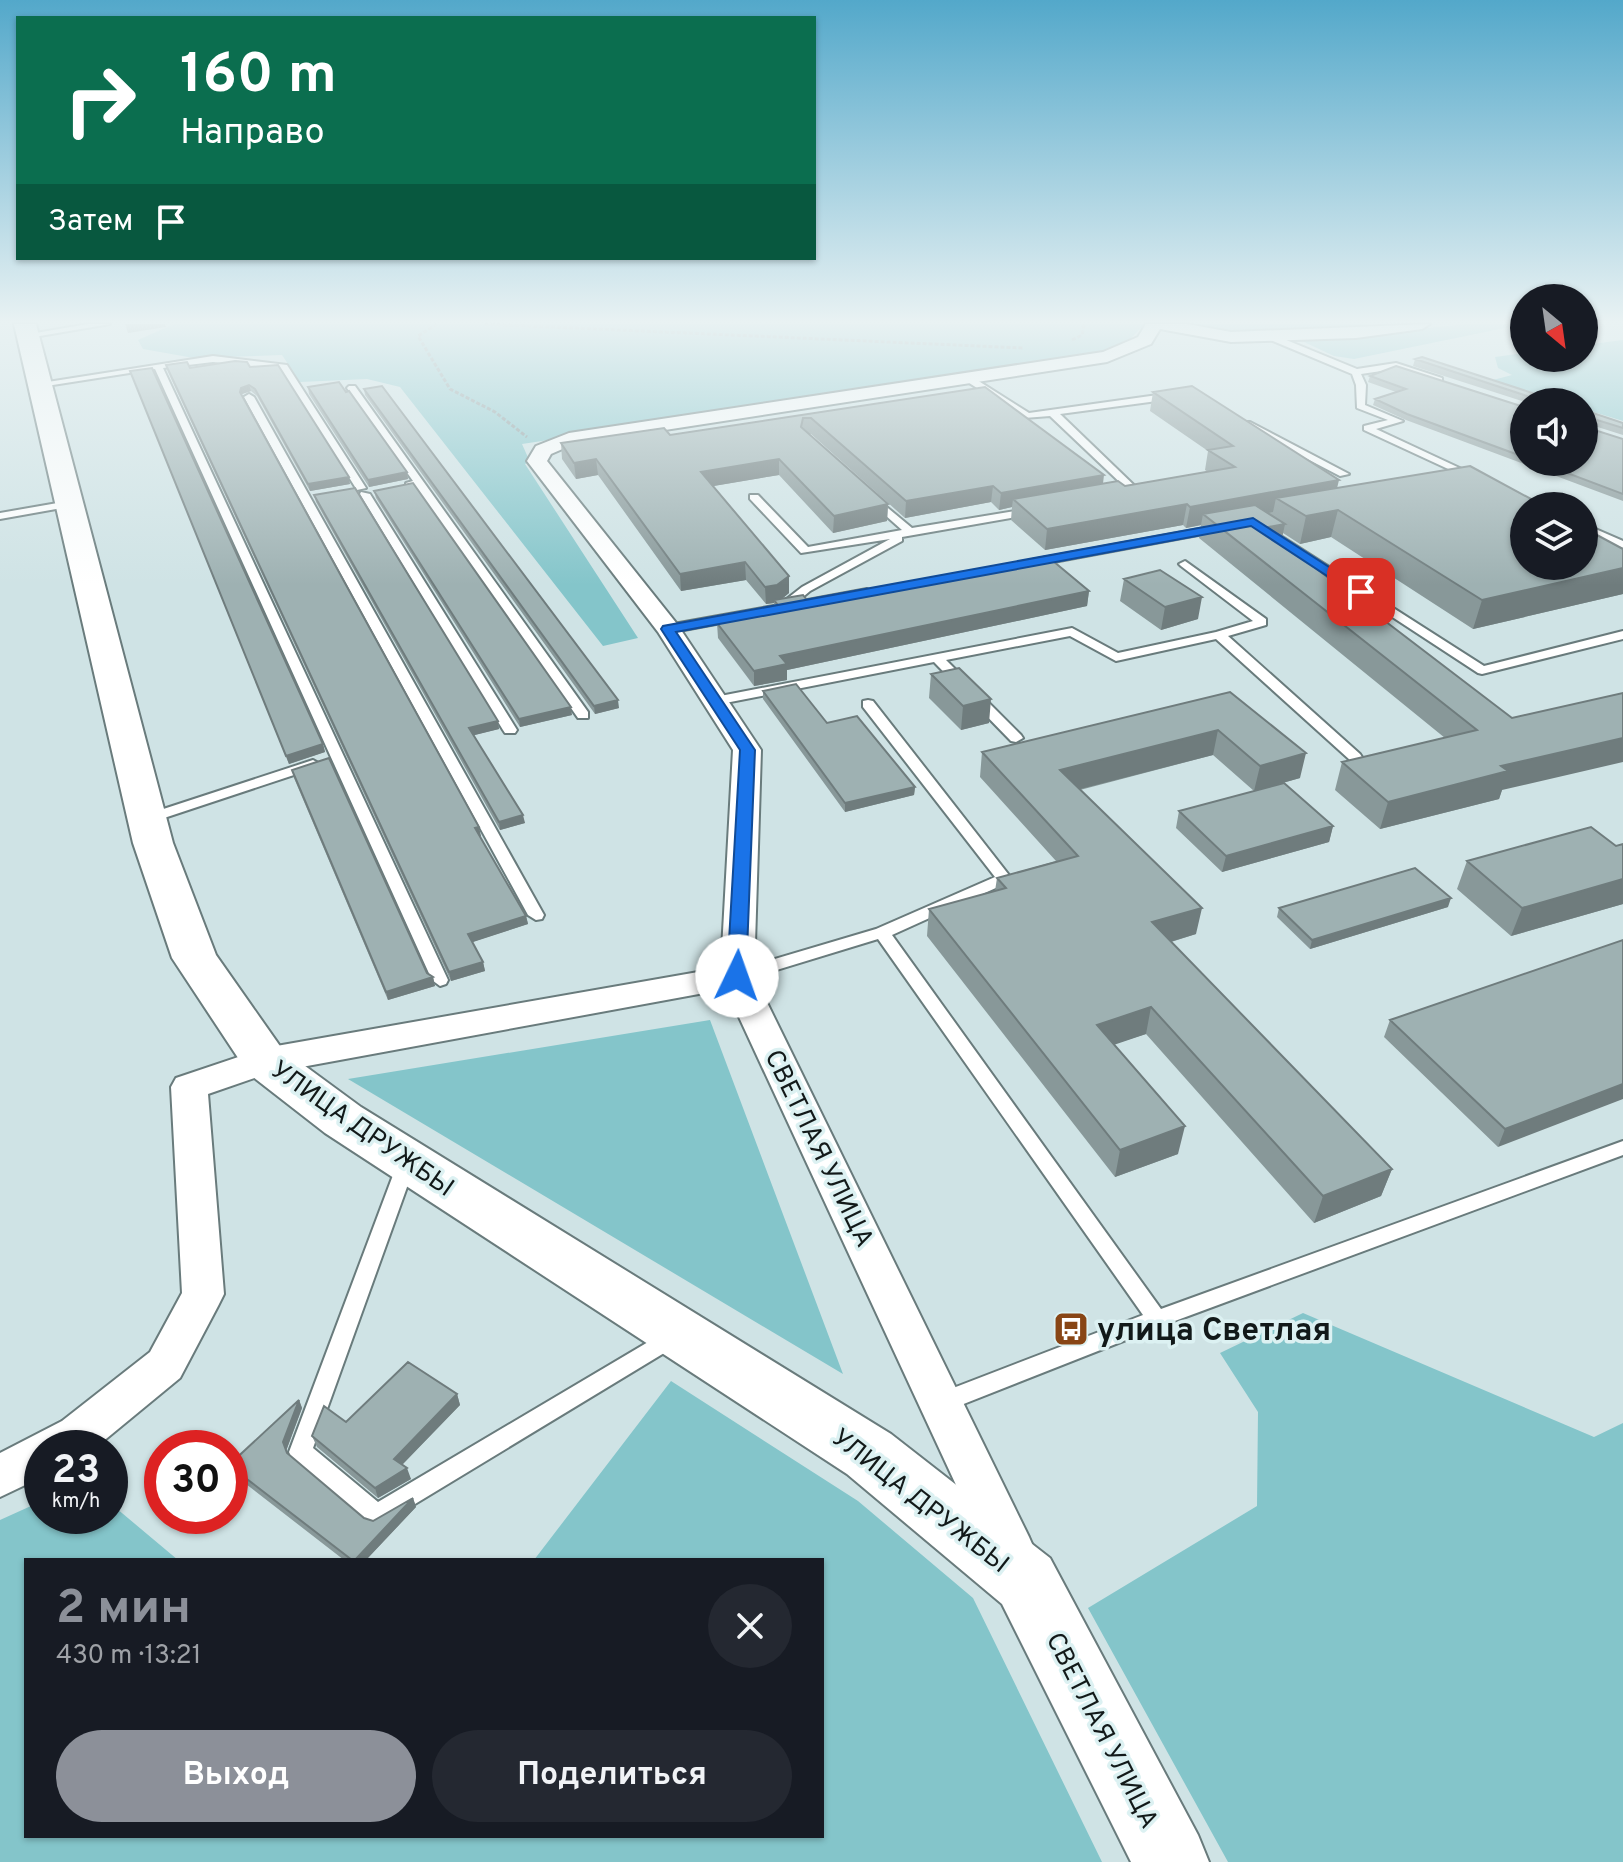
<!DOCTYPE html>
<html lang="ru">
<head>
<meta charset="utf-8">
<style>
  :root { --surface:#171b24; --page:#242831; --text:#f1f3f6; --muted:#9ea1a6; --accent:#8c9099 }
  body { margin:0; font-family:Overpass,sans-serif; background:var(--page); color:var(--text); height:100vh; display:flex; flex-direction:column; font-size:30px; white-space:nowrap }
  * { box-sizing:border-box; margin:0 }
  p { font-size:26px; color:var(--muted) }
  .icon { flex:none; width:44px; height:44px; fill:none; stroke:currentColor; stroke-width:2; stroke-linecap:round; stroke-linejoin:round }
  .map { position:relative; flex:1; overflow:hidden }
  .details { position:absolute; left:24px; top:1558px; width:800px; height:280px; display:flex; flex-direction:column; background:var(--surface); border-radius:0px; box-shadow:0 2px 6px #0004 }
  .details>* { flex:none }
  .hud { position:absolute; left:16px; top:16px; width:800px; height:244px; border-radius:0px; box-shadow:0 2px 6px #0004; background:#0b6e4f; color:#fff; overflow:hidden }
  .needle { width:52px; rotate:151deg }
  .fabs { position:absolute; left:1510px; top:284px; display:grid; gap:16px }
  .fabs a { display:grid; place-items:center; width:88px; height:88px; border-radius:50%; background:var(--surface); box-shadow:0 2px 6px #0004; font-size:40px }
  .speed { position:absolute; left:24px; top:1430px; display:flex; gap:16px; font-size:40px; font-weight:700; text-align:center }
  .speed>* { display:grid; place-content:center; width:104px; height:104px; border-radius:50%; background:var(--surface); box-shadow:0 2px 6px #0004; line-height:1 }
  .speed small { font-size:20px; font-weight:400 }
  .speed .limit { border:12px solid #d22; background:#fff; color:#111 }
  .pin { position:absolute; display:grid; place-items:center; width:68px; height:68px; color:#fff; margin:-34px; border-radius:16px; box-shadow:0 4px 12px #0006 }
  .me { position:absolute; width:88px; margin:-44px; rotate:3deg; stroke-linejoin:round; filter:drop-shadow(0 0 6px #0008) }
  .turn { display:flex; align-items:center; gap:28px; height:168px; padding:0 32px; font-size:36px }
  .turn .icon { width:104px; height:104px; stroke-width:2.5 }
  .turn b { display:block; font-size:56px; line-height:68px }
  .then { display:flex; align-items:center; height:76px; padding:0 32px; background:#0003; gap:16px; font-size:30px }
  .round { display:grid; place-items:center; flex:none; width:84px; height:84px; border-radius:42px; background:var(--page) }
  .overview { display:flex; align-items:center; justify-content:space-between; height:136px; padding:0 32px }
  h1 { font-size:48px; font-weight:700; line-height:60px; color:var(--accent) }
  .cta { display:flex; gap:16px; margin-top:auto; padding:16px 32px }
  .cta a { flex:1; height:92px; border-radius:48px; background:var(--accent); color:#fff; font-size:32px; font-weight:700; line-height:92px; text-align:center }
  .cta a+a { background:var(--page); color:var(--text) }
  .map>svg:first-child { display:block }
  .green { fill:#84c5ca }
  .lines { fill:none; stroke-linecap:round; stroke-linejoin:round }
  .lane-casing { stroke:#697b7c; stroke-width:4 }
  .street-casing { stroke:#697b7c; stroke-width:4 }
  .secondary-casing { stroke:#697b7c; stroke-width:4 }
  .path { stroke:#889799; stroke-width:3; stroke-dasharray:4 2; stroke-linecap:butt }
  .lane { fill:#fff; fill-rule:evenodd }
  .street { fill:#fff; fill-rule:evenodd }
  .secondary { fill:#fff; fill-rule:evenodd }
  .wall { fill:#889899 }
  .shaded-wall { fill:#6f7c7d }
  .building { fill:#9eb1b2; stroke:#6f7c7d; stroke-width:2 }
  .route { fill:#1a73e8; stroke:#114b97; stroke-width:2 }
  .labels { text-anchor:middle; stroke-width:7; stroke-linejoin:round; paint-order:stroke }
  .street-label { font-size:26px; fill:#121919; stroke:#dcf1f2 }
  .near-poi-label { font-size:32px; font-weight:bold; fill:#121919; stroke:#dcf1f2; text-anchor:start }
</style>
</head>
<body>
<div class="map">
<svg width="1623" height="1862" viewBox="0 0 1623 1862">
  <rect width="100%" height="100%" fill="#cfe3e5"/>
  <!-- green -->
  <path class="green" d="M174,324H1145L1124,345L1085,359L522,444L530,462L525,464L638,638L603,646L400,387L367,379L300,382L282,355L194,358L143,349L138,340Z
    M1185,324H1373L1269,334L1237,333Z
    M1467,324H1524L1354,359L1334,356L1302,341Z
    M1623,340V421L1584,409V402H1562L1493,380L1512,375L1498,368L1495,357L1524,353V358H1584V345Z
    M710,1020L843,1374L348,1079Z
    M1303,1313L1594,1437L1623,1423V1862H1228L1088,1608L1257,1506L1258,1412L1220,1353Z
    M671,1381L858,1501L973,1598L1102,1862H0V1520L42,1501V1516H110V1503L178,1560H26V1836H822V1560H534Z"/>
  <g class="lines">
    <defs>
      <path id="lane" d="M88,324H110L28,338L24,335Z
        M1268,335H1274L1357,369L1396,363L1442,378V382L1439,383L1395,369L1361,374L1366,385L1365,405L1403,421L1376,429L1481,478L1472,480L1364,430V426L1388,420L1357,408L1356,385L1352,374L1268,339Z
        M213,356L287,365L366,488L357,490L281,369L213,362L163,368L448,980L446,984L440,986L432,980L155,369L40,387L35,384Z
        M963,375H969L1029,413L1172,393L1177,396L1172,399L1060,414L1141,492L1126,497L1121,494L1128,490L1050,416L1024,418L963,379Z
        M349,386H355L588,712V718H578L416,487H406V483L413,481L347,388Z
        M249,394L254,397L544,915L542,919L536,920L528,915L244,397Z
        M1244,422H1250L1349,474L1340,476L1244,426Z
        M361,492L370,494L517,730L515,733H505L503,730L360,494Z
        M871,494L912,528L1033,508L1038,511L1033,514L902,537V541L810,591L797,602L867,589L871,591V595L668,633L662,629L668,625L779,605L802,587L890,539L801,553L750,499V495H758L808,547L902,530L867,499L866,497Z
        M69,501L73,502V506L0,519V513Z
        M1584,524L1623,541V548L1584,531Z
        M1221,525L1225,526V530L1032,566L1026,563L1032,560Z
        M1265,526L1484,666L1623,631V639L1482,674L1478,673L1261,531L1260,529Z
        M1185,561L1266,619V625L1228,636L1360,754L1362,757L1360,760H1350L1216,639L1116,661L1070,636L946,660L1021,735L1023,738L1016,742L1011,741L934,662L715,705L708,701L715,697L1072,628L1118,653L1216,632L1253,621L1181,566L1179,564Z
        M868,700L873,701L1012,879L1009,882L892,935L1161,1309L1623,1141V1155L1164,1325L951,1409L943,1412L935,1409L932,1402L935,1395L1143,1315L878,939L737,982L729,976L731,972L876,929L995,877L863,707V701Z
        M313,760L320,764L318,767L152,822H142L140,819L142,816Z
        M407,1155L414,1157L416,1162L313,1448L378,1502L665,1332L672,1329L679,1332L683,1338L679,1344L377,1527L369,1524L292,1459L289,1452L398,1162L400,1157Z"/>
      <path id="street" d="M1146,324H1187L1231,332L1430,324L1422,329L1356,338L1231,342L1160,329L1151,344L1107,362L574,444L551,454L547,461L677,624L761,750L754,976L1029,1537L1036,1553L1029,1569L1012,1576L995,1569L726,989L269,1073L208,1094L224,1294L218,1306L180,1378L95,1448H42V1477L0,1497V1453L62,1421L150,1352L182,1293L171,1087L176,1078L265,1048L721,968L733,750L658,632L527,461L536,446L569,433L1103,352L1138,337Z"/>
      <path id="secondary" d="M14,324H36L173,843L216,955L282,1049L361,1107L891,1434L1050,1558L1198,1835L1209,1862H1131L1002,1604L847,1474L325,1133L248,1073L172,958L133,843Z"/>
    </defs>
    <!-- lane casing -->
    <use href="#lane" class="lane-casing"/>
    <!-- street casing -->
    <use href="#street" class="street-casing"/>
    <!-- secondary casing -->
    <use href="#secondary" class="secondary-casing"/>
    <!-- path -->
    <path class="path" d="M437,324L418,336L450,389L495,412L527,437
      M485,324L1023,348
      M1072,340L1082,335L1084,324"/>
    <!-- lane -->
    <use href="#lane" class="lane"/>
    <!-- street -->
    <use href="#street" class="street"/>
    <!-- secondary -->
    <use href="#secondary" class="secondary"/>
  </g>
  <!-- wall -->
  <path class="wall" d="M1415,359L1560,402H1525L1413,366Z
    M166,365L190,368L250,367L350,484L310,491L257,396L251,391L242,394V396L481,836H479L526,916L528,924L472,942L483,962L485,971L451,981L168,372Z
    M130,371L323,744L325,752L289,764Z
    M1370,376L1524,407V462H1584V410L1623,423V435L1585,423V427L1623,439V501L1406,420L1373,405L1375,399L1396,392L1368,382Z
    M308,387L407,472L408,479L369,487L309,394Z
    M985,387L1103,484L1125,486L1208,472L1205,470L1208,451L1150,411L1153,392L1337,488L1623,549V594L1473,629L1331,537L1300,544L1283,533L1281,542L1512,718L1502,790L1499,799L1380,829L1335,790L1342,762L1445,738L1199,538L1201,525L1186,528L1183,525L1045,550L1011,520L1012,507L999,510L991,502L905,518L811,434H809L888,504L887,521L833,533L779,475L713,486L789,576V593L783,598L810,604L1089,591L1087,606L787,670V680L754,686L718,638L717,623L774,611V603L766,604L746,580L681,591L598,475L576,479L562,459L561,443L670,435Z
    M364,389L619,708L595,714L365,395Z
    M374,491L572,715L520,727L376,498Z
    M314,495L498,721L499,729L474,735L525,823L500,830L316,502Z
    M1124,579L1198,619L1161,630L1120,601Z
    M931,674L989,723L961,730L929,698Z
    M763,691L827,723L915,787L914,795L845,812L763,699Z
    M1230,692L1300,778L1254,791L1213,755L1080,790L1196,934L1171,942L1392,1169L1381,1196L1314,1223L1146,1034L1114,1044L1178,1154L1115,1177L927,936L929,909L995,891L997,878L1056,861L980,777L982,752Z
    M292,770L427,973L433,977L435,986L388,1000L294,778Z
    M1179,811L1333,826L1329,842L1222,872L1176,828Z
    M1623,844V904L1511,936L1457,889L1467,861L1616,846Z
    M1448,907L1310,949L1277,917L1279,908Z
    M1623,940L1498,1147L1384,1037L1390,1020Z
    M457,1394L460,1405L402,1465L411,1479L378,1498L317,1447L312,1436L346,1422Z
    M299,1400L302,1408L286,1451L287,1453L364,1518L373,1521L413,1498L416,1507L366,1560H344L233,1474L230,1468V1464Z"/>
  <!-- shaded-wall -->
  <path class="shaded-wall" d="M125,324H165L166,327L128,333Z
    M249,385L251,391L242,394L241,398L240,392L241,388Z
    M596,459L598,475L576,479L574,463Z
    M779,459V475L702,488L701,472Z
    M407,472L408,479L369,487L368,480Z
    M1104,475L1102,492L1013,499L1012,507L999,510L1001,493Z
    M349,477L350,484L310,491L308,484Z
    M1339,480L1334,501L1276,498L1273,512L1214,523L1203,514L1201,525L1186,528L1190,507Z
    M993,486L991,502L905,518L906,501Z
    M888,504L887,521L833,533L834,516Z
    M1187,504L1183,525L1045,550L1047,529Z
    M1338,510L1331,537L1300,544L1306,516Z
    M1285,524L1280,548L1263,528Z
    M745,562L746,580L681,591L680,574Z
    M1623,568V594L1473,629L1482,600Z
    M789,576V593L778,602L774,600V603L766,604L765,587Z
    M1089,591L1087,606L787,670V680L754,686V671L780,656Z
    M1202,597L1198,619L1161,630L1165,607Z
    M991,699L989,723L961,730L963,706Z
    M618,700L619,708L595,714L594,706Z
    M571,707L572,715L520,727L519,719Z
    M498,721L499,729L471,736L469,728Z
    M1218,730L1213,755L1057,795L1060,770Z
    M1623,738V762L1502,790L1499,799L1380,829L1388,802L1501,766Z
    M323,744L325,752L289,764L286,756Z
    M1306,753L1300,778L1254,791L1260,766Z
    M915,787L914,795L845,812V803Z
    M523,815L525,823L500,830L499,822Z
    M1333,826L1329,842L1222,872L1226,856Z
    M479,827L481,836L476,837L475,828Z
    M1623,879V904L1511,936L1522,908Z
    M1451,898L1448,907L1310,949L1312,940Z
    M1202,908L1196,934L1147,949L1152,922Z
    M526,916L528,924L470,943L468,934Z
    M483,962L485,971L451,981L449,972Z
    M433,977L435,986L388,1000L386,992Z
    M1151,1007L1146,1034L1093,1052L1097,1025Z
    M1623,1084V1099L1498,1147L1505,1129Z
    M1185,1126L1178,1154L1115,1177L1120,1150Z
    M1392,1169L1381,1196L1314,1223L1323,1196Z
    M457,1394L460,1405L398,1469L394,1459Z
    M299,1400L302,1408L286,1451L283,1442Z
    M407,1468L411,1479L378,1498L375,1488Z
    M413,1498L416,1507L366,1560H355Z"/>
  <!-- building -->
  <path class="building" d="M1422,357L1560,402H1528L1527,396L1415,359Z
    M235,361L247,362L250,367L278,365L349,477L308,484L255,389L249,385L241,388L240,392L479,827L475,828L526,916L468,934L483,962L449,972L166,365L187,362L190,368Z
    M1396,366L1524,407V457L1407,414L1375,399L1406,389L1370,376Z
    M152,368L323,744L286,756L130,371Z
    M339,382L346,392L349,391L407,472L368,480L308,387Z
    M382,386L618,700L594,706L364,389Z
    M1192,386L1339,480L1190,507L1187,504L1047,529L1013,499L1118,481L1125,486L1235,467L1208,450L1233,446L1153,392Z
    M985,387L1104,475L1001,493L993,486L906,501L811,418H803L801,427L888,504L834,516L779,459L701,472L789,576L777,585L765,587L745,562L680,574L596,459L574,463L561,443L664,428L670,435Z
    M1584,410L1623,423V428L1584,416L1585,427L1623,439V494L1538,462H1584Z
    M1470,466L1544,506H1524V566H1584V528L1623,549V568L1482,600L1338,510L1306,516L1276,498Z
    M413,483L571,707L519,719L374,491Z
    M355,488L498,721L469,728L523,815L499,822L314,495Z
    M1255,505L1285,524L1263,528L1512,718L1623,693V738L1501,766L1508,771L1388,802L1342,762L1477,730L1203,514Z
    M1047,556L1089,591L780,656L787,664L754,671L717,623L782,610L774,600L803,595L810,604Z
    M1160,570L1202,597L1165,607L1124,579Z
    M959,668L991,699L963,706L931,674Z
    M796,684L827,723L857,716L915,787L845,803L763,691Z
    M1230,692L1306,753L1260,766L1218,730L1060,770L1202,908L1152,922L1392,1169L1323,1196L1151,1007L1097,1025L1185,1126L1120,1150L929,909L1006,888L997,878L1078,856L982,752Z
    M329,758L427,973L433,977L386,992L292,770Z
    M1284,783L1333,826L1226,856L1179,811Z
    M1591,827L1616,846L1623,844V879L1522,908L1467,861Z
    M1415,868L1451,898L1312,940L1279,908Z
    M1623,940V1084L1505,1129L1390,1020Z
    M408,1362L457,1394L394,1459L407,1468L375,1488L312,1436L324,1406L346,1422Z
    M299,1400L283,1442L287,1453L364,1518L373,1521L413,1498L355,1560H352L230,1466V1464Z"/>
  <!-- sky -->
  <linearGradient id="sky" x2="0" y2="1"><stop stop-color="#53a8ca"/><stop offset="0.55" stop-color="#e9f2f3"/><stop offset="1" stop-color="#e9f2f3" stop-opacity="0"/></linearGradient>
  <rect width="1623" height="585" fill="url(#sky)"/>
  <!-- route -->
  <path class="route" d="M1253,518L1368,592L1356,595L1251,526L676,632L755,750L746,976L743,981H730L727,976L740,750L661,629L663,626Z"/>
  <!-- icons -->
  <defs>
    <symbol id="bus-square" viewBox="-11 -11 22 22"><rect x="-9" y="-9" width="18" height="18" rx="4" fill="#884515" stroke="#dcf1f2"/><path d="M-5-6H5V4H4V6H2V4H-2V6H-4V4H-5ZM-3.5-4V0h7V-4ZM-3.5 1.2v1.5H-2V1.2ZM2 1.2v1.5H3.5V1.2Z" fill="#fff"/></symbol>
  </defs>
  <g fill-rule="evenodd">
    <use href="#bus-square" x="1051" y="1309" width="40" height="40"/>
  </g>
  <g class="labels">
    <!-- street labels -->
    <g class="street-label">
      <text transform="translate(363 1128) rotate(35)" y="9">УЛИЦА ДРУЖБЫ</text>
      <text transform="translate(820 1148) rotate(64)" y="9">СВЕТЛАЯ УЛИЦА</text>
      <text transform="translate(921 1500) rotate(38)" y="9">УЛИЦА ДРУЖБЫ</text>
      <text transform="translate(1103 1730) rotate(63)" y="9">СВЕТЛАЯ УЛИЦА</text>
    </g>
    <!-- near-poi labels -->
    <g class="near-poi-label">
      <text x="1097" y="1340">улица Светлая</text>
    </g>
  </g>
</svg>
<div class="fabs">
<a><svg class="needle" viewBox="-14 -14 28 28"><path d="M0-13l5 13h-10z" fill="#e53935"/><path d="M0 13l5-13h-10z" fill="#9ea1a6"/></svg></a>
<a><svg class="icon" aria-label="sound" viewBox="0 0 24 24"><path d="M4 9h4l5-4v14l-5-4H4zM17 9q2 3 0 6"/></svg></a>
<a><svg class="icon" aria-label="layers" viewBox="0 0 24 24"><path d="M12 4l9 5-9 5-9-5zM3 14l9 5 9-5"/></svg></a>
</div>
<div class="speed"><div>23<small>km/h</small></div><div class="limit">30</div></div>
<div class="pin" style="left:1361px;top:592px;background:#d93025"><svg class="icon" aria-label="arrive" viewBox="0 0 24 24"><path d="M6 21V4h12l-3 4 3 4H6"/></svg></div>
<svg class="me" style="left:737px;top:976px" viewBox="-20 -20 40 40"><circle r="19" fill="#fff"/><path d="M0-13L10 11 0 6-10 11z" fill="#1a73e8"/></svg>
<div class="hud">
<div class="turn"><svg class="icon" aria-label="right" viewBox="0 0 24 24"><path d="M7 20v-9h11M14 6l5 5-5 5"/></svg><div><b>160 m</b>Направо</div></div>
<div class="then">Затем<svg class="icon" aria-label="arrive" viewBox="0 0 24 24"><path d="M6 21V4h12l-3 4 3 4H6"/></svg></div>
</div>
<section class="details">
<div class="overview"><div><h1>2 мин</h1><p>430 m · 13:21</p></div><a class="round"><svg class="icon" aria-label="close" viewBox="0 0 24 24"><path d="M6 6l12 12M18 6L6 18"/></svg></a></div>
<div class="cta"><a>Выход</a><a>Поделиться</a></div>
</section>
</div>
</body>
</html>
